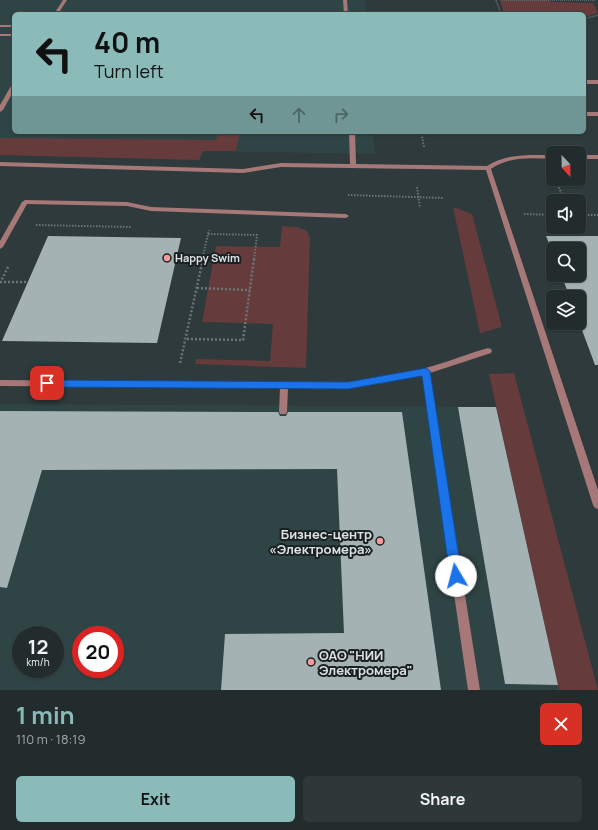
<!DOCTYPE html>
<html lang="en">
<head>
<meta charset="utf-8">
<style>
  :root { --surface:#222c2c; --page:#2e3838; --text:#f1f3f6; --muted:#a2a7a9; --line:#3f4848; --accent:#8bbbb9 }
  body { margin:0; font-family:Manrope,sans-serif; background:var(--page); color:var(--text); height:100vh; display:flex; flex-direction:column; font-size:15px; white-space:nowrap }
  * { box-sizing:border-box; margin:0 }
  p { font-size:13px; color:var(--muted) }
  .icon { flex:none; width:22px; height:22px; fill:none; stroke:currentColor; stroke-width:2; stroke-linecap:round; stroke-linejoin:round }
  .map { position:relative; height:690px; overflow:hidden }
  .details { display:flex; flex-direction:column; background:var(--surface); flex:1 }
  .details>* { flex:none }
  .banner { position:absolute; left:12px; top:12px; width:574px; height:122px; border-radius:6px; box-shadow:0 1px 3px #0004,0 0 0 1px var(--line); background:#8bbbb9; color:#111; overflow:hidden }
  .needle { width:26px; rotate:158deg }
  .fabs { position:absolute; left:546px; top:146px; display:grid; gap:8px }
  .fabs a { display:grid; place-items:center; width:40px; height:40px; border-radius:6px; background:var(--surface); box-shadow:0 1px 3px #0004,0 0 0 1px var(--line); font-size:20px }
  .speed { position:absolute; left:12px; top:626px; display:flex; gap:8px; font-size:20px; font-weight:700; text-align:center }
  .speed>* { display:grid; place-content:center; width:52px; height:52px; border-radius:50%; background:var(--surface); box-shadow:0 1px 3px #0004,0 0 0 1px var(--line); line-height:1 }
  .speed small { font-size:10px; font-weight:400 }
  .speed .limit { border:6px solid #d22; background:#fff; color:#111 }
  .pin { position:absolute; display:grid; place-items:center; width:34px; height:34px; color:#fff; margin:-17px; border-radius:8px; box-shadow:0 2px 6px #0006 }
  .me { position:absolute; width:44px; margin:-22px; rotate:352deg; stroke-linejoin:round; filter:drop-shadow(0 0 3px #0008) }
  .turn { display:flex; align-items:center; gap:14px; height:84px; padding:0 16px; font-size:18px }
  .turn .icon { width:52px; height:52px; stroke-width:2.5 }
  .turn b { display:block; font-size:28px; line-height:34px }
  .lanes { display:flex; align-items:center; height:38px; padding:0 16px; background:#0003; justify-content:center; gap:20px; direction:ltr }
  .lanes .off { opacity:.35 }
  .round { display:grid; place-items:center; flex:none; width:42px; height:42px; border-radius:6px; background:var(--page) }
  .headline { display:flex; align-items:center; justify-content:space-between; height:68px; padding:0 16px }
  h1 { font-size:24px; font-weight:700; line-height:30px; color:var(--accent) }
  .action { display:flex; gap:8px; margin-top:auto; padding:8px 16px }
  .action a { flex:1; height:46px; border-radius:6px; background:var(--accent); color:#111; font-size:16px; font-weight:700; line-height:46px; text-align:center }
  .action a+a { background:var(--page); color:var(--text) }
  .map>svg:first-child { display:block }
  .built { fill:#2f4445; fill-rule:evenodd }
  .green { fill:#653b3c }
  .building { fill:#a4b2b3 }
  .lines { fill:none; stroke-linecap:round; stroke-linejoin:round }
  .path-far2 { stroke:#6b7576; stroke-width:1.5; stroke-dasharray:1 1; stroke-linecap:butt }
  .path-far1 { stroke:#6b7576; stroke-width:2; stroke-dasharray:1.5 1.5; stroke-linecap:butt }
  .path { stroke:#6b7576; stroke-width:2.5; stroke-dasharray:2 2; stroke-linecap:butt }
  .service { fill:#a77878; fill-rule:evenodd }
  .route { fill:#1a73e8; stroke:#114b97 }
  .poi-dot { fill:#f59b9c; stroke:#1b2021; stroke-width:1.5 }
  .labels { text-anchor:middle; stroke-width:4; stroke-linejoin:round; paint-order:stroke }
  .poi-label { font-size:11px; font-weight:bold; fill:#dce3e4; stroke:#1b2021; text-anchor:start }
  .near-poi-label { font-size:13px; font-weight:bold; fill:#dce3e4; stroke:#1b2021; text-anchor:end }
</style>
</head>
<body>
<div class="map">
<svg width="598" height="690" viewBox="0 0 598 690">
  <rect width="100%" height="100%" fill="#2e3a3b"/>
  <!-- built -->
  <path class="built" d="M0,0H365L366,14H14V132H373L375,154L203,151L199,160L0,155Z
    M0,404L496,407L559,690H0ZM21,635H55V669H21ZM81,635H115V669H81Z"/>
  <!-- green -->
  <path class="green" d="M500,0H549L551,2L593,3L598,13L584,17V14H504Z
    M218,132H240L236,151H203L199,160L0,155V138L216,140Z
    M453,207L472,214L502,327L480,333Z
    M282,226L297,227L307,231L310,238L306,368L195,364L196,359L270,361L273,324L202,322L216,246L280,247Z
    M514,373L598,690H559L489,374Z"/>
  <!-- building -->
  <path class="building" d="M48,236L181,238L157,343L2,341Z
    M546,236H598V365H595L579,322V297H570L561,275H579V249H553V253Z
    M458,407H496L558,685L505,684Z
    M0,411L278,412L280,416H286L288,412H402L441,690H221L225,634L344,633L337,469L42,470L7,588L0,587Z"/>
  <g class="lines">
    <!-- path-far2 -->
    <path class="path-far2" d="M496,0L501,14
      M502,0H596
      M584,19L598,15"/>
    <!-- path-far1 -->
    <path class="path-far1" d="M424,147L421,132L580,133
      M555,179L565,201
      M417,187L420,208
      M348,195L444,198
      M524,214L553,215
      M579,215H598
      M36,225L131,227
      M208,234L257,235L254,260
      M202,260L209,230"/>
    <!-- path -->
    <path class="path" d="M0,282H27
      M0,283L9,265
      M197,288L250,290
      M187,339L243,340L254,259
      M180,363L203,259"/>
    <!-- service -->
    <path class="service" d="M63,0H67L58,14H54Z
      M343,0H347L348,14H344Z
      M0,25H14V27H0Z
      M0,34H14V36H0Z
      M584,80H598V84H584Z
      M14,84V90L3,110L0,112V105L11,86Z
      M584,112H598V116H584Z
      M349,132H355L356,164L487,166C507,153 530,155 553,155V159C531,158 510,156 491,169L598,490V509L595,508L593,505L486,170L281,167L243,173L0,166V162L243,169L281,163L350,164Z
      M579,155H598V159H579Z
      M25,200L127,202L151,207L346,214L349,216L346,218L151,211L127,206L27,204L3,247L0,249V241L22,202Z
      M488,348L491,349L492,351L491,353L430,373L480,690H468L422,375L384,383L348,388H288L287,412L286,414H280L279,412L280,388L0,386V380L324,383C362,383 399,376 436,365C453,360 470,353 488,348Z"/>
  </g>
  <!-- route -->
  <path class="route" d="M426,368L430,371L462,576L461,580L456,581L452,580L450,576L422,376L348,389L47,387L43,383L47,380L348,382Z"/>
  <!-- markers -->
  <g class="poi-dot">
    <circle cx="167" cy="258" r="4"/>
    <circle cx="380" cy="541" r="4"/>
    <circle cx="311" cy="662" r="4"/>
  </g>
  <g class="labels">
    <!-- poi labels -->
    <g class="poi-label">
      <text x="175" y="262">Happy Swim</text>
    </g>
    <!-- near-poi labels -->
    <g class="near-poi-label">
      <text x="372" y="539">Бизнес-центр<tspan x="372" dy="15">«Электромера»</tspan></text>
      <text x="319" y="660" text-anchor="start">ОАО "НИИ<tspan x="319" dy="15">Электромера"</tspan></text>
    </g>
  </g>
</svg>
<div class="fabs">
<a><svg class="needle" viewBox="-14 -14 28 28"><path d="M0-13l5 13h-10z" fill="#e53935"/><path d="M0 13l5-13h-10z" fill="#a2a7a9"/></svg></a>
<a><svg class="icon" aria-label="sound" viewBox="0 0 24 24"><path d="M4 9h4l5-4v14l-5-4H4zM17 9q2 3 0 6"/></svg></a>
<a><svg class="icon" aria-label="search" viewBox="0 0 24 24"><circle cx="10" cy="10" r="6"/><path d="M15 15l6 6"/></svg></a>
<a><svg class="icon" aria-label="layers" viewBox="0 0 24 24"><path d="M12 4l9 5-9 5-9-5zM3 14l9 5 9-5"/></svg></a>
</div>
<div class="speed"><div>12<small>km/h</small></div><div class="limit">20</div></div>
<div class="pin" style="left:47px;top:383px;background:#d93025"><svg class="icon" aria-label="arrive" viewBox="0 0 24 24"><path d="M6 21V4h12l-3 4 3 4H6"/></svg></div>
<svg class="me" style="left:456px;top:576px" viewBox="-20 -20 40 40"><circle r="19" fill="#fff"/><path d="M0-13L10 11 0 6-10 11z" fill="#1a73e8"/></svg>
<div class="banner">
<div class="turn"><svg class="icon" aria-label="left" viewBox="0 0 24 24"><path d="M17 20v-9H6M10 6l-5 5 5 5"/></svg><div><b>40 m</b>Turn left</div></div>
<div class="lanes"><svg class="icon" aria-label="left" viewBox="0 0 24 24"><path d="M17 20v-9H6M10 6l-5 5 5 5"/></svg><svg class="icon off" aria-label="ahead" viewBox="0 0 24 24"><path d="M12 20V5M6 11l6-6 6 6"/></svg><svg class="icon off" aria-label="right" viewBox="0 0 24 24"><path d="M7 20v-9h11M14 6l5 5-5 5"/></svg></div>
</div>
</div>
<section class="details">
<div class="headline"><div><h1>1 min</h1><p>110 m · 18:19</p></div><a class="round" style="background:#d93025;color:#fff"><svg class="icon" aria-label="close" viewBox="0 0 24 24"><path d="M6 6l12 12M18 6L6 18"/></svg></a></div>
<div class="action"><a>Exit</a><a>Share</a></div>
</section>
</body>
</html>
